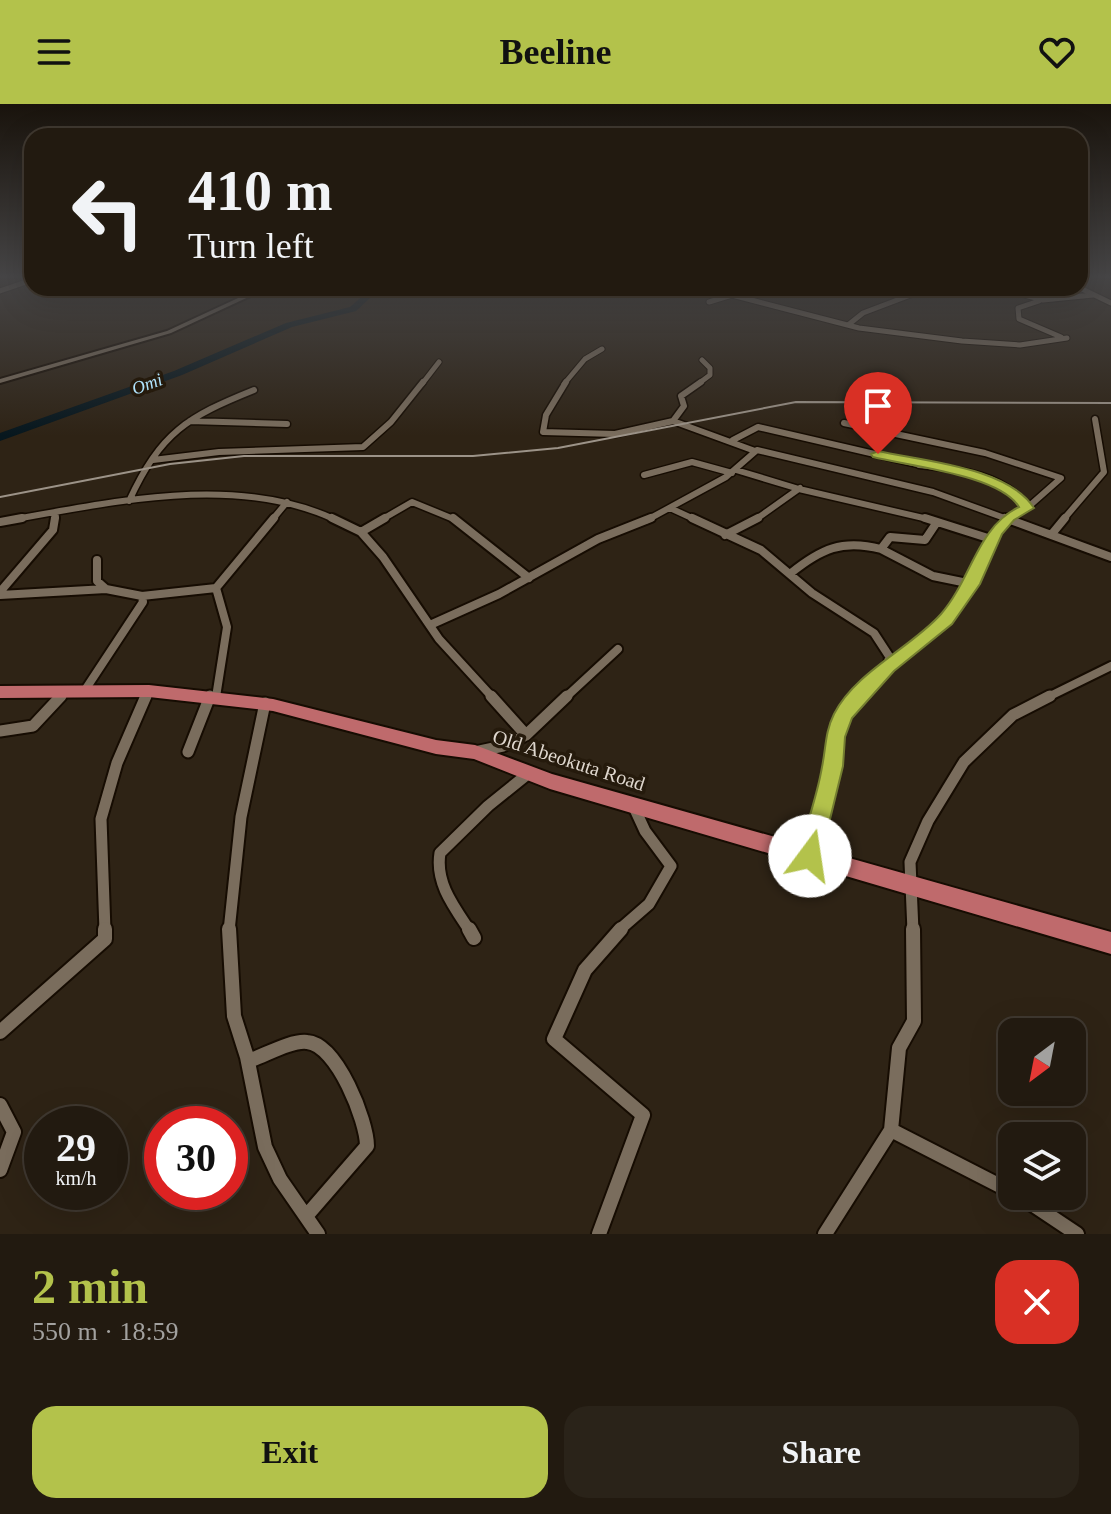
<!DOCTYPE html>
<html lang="en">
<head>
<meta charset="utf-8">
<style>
  :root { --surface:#221a10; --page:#2a2319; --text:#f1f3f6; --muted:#a2a19f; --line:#3f3830; --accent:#b3c24b }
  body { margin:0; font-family:"Times New Roman",serif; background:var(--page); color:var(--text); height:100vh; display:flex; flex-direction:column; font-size:30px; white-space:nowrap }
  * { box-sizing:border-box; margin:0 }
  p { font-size:26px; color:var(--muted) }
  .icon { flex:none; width:44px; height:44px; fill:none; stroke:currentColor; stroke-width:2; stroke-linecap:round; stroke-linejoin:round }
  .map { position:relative; height:1130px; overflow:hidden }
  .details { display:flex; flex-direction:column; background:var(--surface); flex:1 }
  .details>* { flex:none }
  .top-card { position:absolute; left:24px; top:24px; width:1064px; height:168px; border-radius:24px; box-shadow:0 8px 32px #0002,0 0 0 2px var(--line); background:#221a10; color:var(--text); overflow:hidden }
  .needle { width:52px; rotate:212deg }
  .buttons { position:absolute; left:998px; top:914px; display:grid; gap:16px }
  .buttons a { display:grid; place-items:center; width:88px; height:88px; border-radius:16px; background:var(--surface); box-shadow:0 8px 32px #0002,0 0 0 2px var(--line); font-size:40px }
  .speed { position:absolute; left:24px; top:1002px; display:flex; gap:16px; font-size:40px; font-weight:700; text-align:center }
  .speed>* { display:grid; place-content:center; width:104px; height:104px; border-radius:50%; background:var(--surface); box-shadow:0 8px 32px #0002,0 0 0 2px var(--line); line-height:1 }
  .speed small { font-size:20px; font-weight:400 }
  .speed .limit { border:12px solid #d22; background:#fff; color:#111 }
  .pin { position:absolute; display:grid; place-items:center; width:68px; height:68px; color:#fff; margin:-82px -34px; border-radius:50% 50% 50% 0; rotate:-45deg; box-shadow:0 0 8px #0007 }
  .pin .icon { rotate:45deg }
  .me { position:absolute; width:88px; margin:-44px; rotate:14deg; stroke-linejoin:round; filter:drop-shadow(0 0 6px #0008) }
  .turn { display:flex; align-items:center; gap:28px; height:168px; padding:0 32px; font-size:36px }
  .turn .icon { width:104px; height:104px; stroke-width:2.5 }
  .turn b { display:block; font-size:56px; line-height:68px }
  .round { display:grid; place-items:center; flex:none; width:84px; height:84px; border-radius:24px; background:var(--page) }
  .summary { display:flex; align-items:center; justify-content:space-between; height:136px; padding:0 32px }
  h1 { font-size:48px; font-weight:600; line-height:60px; color:var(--accent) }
  .cta { display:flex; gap:16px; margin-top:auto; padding:16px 32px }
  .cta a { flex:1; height:92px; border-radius:24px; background:var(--accent); color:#111; font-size:32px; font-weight:600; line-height:92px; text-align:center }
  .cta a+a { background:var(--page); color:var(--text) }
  header { display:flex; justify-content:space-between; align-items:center; height:104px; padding:0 32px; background:var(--accent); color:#111; font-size:36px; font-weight:600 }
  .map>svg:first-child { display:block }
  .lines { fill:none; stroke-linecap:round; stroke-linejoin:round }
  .river { fill:#07171e; fill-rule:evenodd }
  .minor-far4-casing { stroke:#160c02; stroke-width:7 }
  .minor-far3-casing { stroke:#160c02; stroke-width:9 }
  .minor-far2-casing { stroke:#160c02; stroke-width:12 }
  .minor-far1-casing { stroke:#160c02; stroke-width:15 }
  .minor-casing { stroke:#160c02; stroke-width:18 }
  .tertiary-casing { stroke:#160c02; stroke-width:4 }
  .trunk-casing { stroke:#160c02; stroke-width:4 }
  .minor-far4 { stroke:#7a6d5d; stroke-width:5 }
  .minor-far3 { stroke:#7a6d5d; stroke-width:6 }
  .minor-far2 { stroke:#7a6d5d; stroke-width:8 }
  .minor-far1 { stroke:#7a6d5d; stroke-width:11 }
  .minor { stroke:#7a6d5d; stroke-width:14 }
  .tertiary { fill:#7a6d5d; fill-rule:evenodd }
  .trunk { fill:#bf6a6c; fill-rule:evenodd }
  .rail { stroke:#9c9388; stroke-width:2 }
  .route { fill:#b3c24b; stroke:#747e31; stroke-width:2 }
  .labels { text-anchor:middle; stroke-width:7; stroke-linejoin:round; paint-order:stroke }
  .far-water-label { font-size:18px; font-style:italic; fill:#b0e3fc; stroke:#251a0c }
  .street-label { font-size:20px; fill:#dfd7ce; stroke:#251a0c }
</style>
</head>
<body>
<header><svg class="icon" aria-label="menu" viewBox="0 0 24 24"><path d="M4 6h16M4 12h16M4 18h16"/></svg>Beeline<svg class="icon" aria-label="heart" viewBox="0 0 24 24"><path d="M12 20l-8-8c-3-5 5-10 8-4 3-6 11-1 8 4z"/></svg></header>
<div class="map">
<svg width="1111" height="1130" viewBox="0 0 1111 1130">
  <rect width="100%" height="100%" fill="#2e2315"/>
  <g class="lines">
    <!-- river -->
    <path class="river" d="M372,184H381L356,207L292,223L182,271L0,337V329L174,267L286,219L350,203Z"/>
    <defs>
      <path id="minor-far4" d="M248,184L261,186
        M999,184L1043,196L1093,191
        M1080,184L1111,199
        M0,187L32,176
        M527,188L543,184
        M594,188L603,184
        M1039,197L1018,204L1019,215L1061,233
        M709,198L732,191L859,224L962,237L1020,241L1067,234
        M848,221L863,209L929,184
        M422,280L439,258
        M564,280L585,255L602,245
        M698,280L710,271V264L702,256"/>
      <path id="minor-far3" d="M566,278L546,311L543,328L615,330L673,317
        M701,278L681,292L684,302L673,317L755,347
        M190,317L287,320
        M844,319L985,349L1061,374L1027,404L1006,416
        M733,336L758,323L922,361
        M153,356L219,348L363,343L391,318L423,278
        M919,361C955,365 1007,370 1027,404
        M736,366L799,385L932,416
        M644,371L692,358L732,369
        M129,397C161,328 187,313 254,286
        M670,404L696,416
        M10,416C114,398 236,369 336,416
        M55,416L56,409
        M272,416L287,398
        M381,416L412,398L456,416
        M647,416L726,373L757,346L933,388L1010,416
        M755,416L800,384
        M1063,416L1104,368L1095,315"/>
      <path id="minor-far2" d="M332,414L361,428L383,453L439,535L493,594
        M453,414L529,474
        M692,414L761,446L812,489L874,529L889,552L888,562
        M925,414L991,435
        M1005,414L1111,453
        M0,418L22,414
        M361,428L385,414
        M725,431L758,414
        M1051,431L1065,414
        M881,445L933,472L972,480
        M791,469C821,445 842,435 881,445L890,433L925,436L937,418
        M216,484L227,523L216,593
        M0,488L53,426L55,414
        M0,491L106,485
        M142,492L216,484L274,414
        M430,521L499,490L598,435L651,414
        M85,586L143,498L142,492L106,485L97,477V456
        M59,594L66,587
        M146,594L149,587
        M565,594L618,545
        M858,594L888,562L946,516L972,480L991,435L1008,414
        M1046,594L1111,562"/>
      <path id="minor-far1" d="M0,627L33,622L61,592
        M526,631L567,592
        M188,648L210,592
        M475,648L503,642L526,631L491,592
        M810,752L833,662L835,633L844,610L860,592
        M105,827L101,715L117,659L146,592
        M229,827L241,713L265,599
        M470,827C454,803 435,779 440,749L488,702L529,669
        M618,827L649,800L671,762L645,727L633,701
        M913,827L910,758L928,717L964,658L1013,611L1050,592"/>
      <path id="minor" d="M229,825L234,912L247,953L265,1043L280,1075L318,1130
        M469,825L474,834
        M0,928L105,835V825
        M248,957C264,952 291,936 307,938C337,940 367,1017 367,1042L308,1110
        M0,1001L14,1028L0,1066
        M891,1026L1012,1088
        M1020,1092L1077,1130
        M599,1130L643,1011L554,935L585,866L621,825
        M825,1130L891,1026L899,944L914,917L913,825"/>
      <path id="tertiary" d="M260,184H268L171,229L0,279V275L167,227Z"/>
      <path id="trunk" d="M149,581L273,595L436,636L475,641L552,670L1111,828V850L550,685L474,655L436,650L273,607L149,593L0,594V582Z"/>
    </defs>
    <!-- minor-far4 casing -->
    <use href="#minor-far4" class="minor-far4-casing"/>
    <!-- minor-far3 casing -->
    <use href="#minor-far3" class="minor-far3-casing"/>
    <!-- minor-far2 casing -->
    <use href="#minor-far2" class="minor-far2-casing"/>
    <!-- minor-far1 casing -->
    <use href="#minor-far1" class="minor-far1-casing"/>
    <!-- minor casing -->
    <use href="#minor" class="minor-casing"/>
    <!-- tertiary casing -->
    <use href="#tertiary" class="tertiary-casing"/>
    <!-- trunk casing -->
    <use href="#trunk" class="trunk-casing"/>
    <!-- minor-far4 -->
    <use href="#minor-far4" class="minor-far4"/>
    <!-- minor-far3 -->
    <use href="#minor-far3" class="minor-far3"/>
    <!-- minor-far2 -->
    <use href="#minor-far2" class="minor-far2"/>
    <!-- minor-far1 -->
    <use href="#minor-far1" class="minor-far1"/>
    <!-- minor -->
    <use href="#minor" class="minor"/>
    <!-- tertiary -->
    <use href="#tertiary" class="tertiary"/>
    <!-- trunk -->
    <use href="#trunk" class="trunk"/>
    <!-- rail -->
    <path class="rail" d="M0,393L170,360L244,352H473L558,344L796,298L1111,299"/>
  </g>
  <!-- sky -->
  <linearGradient id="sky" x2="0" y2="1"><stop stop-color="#19130c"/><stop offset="0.52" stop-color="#464546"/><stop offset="1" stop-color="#464546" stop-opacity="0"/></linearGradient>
  <rect width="1111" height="332" fill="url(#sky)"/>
  <!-- route -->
  <path class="route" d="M878,347C923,357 1008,363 1034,404L1014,416L1002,430L980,480L952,520L894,567L852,614L845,633L843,662L821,752L818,759L810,762L802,759L798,752C806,722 817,693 822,663C826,644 825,628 834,610C855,568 912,543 941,510C971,476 977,423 1019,403C1000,371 909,362 873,353L871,350Z"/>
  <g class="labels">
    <!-- far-water labels -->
    <g class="far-water-label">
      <text transform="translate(147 280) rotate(-20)" y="6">Omi</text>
    </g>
    <!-- street labels -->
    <g class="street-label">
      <text transform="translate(569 656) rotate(18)" y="7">Old Abeokuta Road</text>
    </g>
  </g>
</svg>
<div class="buttons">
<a><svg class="needle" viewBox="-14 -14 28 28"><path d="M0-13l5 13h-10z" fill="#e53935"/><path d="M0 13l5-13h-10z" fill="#a2a19f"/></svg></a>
<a><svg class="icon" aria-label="layers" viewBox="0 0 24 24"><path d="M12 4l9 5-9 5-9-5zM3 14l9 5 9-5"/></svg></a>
</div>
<div class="speed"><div>29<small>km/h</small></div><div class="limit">30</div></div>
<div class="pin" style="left:878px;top:350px;background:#d93025"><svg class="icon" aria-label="arrive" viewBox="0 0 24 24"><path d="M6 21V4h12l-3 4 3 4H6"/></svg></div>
<svg class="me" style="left:810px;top:752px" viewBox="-20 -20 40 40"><circle r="19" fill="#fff"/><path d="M0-13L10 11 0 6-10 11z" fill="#b3c24b"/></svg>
<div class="top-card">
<div class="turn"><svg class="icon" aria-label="left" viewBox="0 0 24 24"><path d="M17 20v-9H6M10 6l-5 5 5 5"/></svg><div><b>410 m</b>Turn left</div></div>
</div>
</div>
<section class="details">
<div class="summary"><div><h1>2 min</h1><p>550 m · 18:59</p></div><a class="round" style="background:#d93025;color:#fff"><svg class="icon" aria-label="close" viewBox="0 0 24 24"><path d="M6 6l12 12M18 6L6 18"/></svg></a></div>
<div class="cta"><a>Exit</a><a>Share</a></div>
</section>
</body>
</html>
